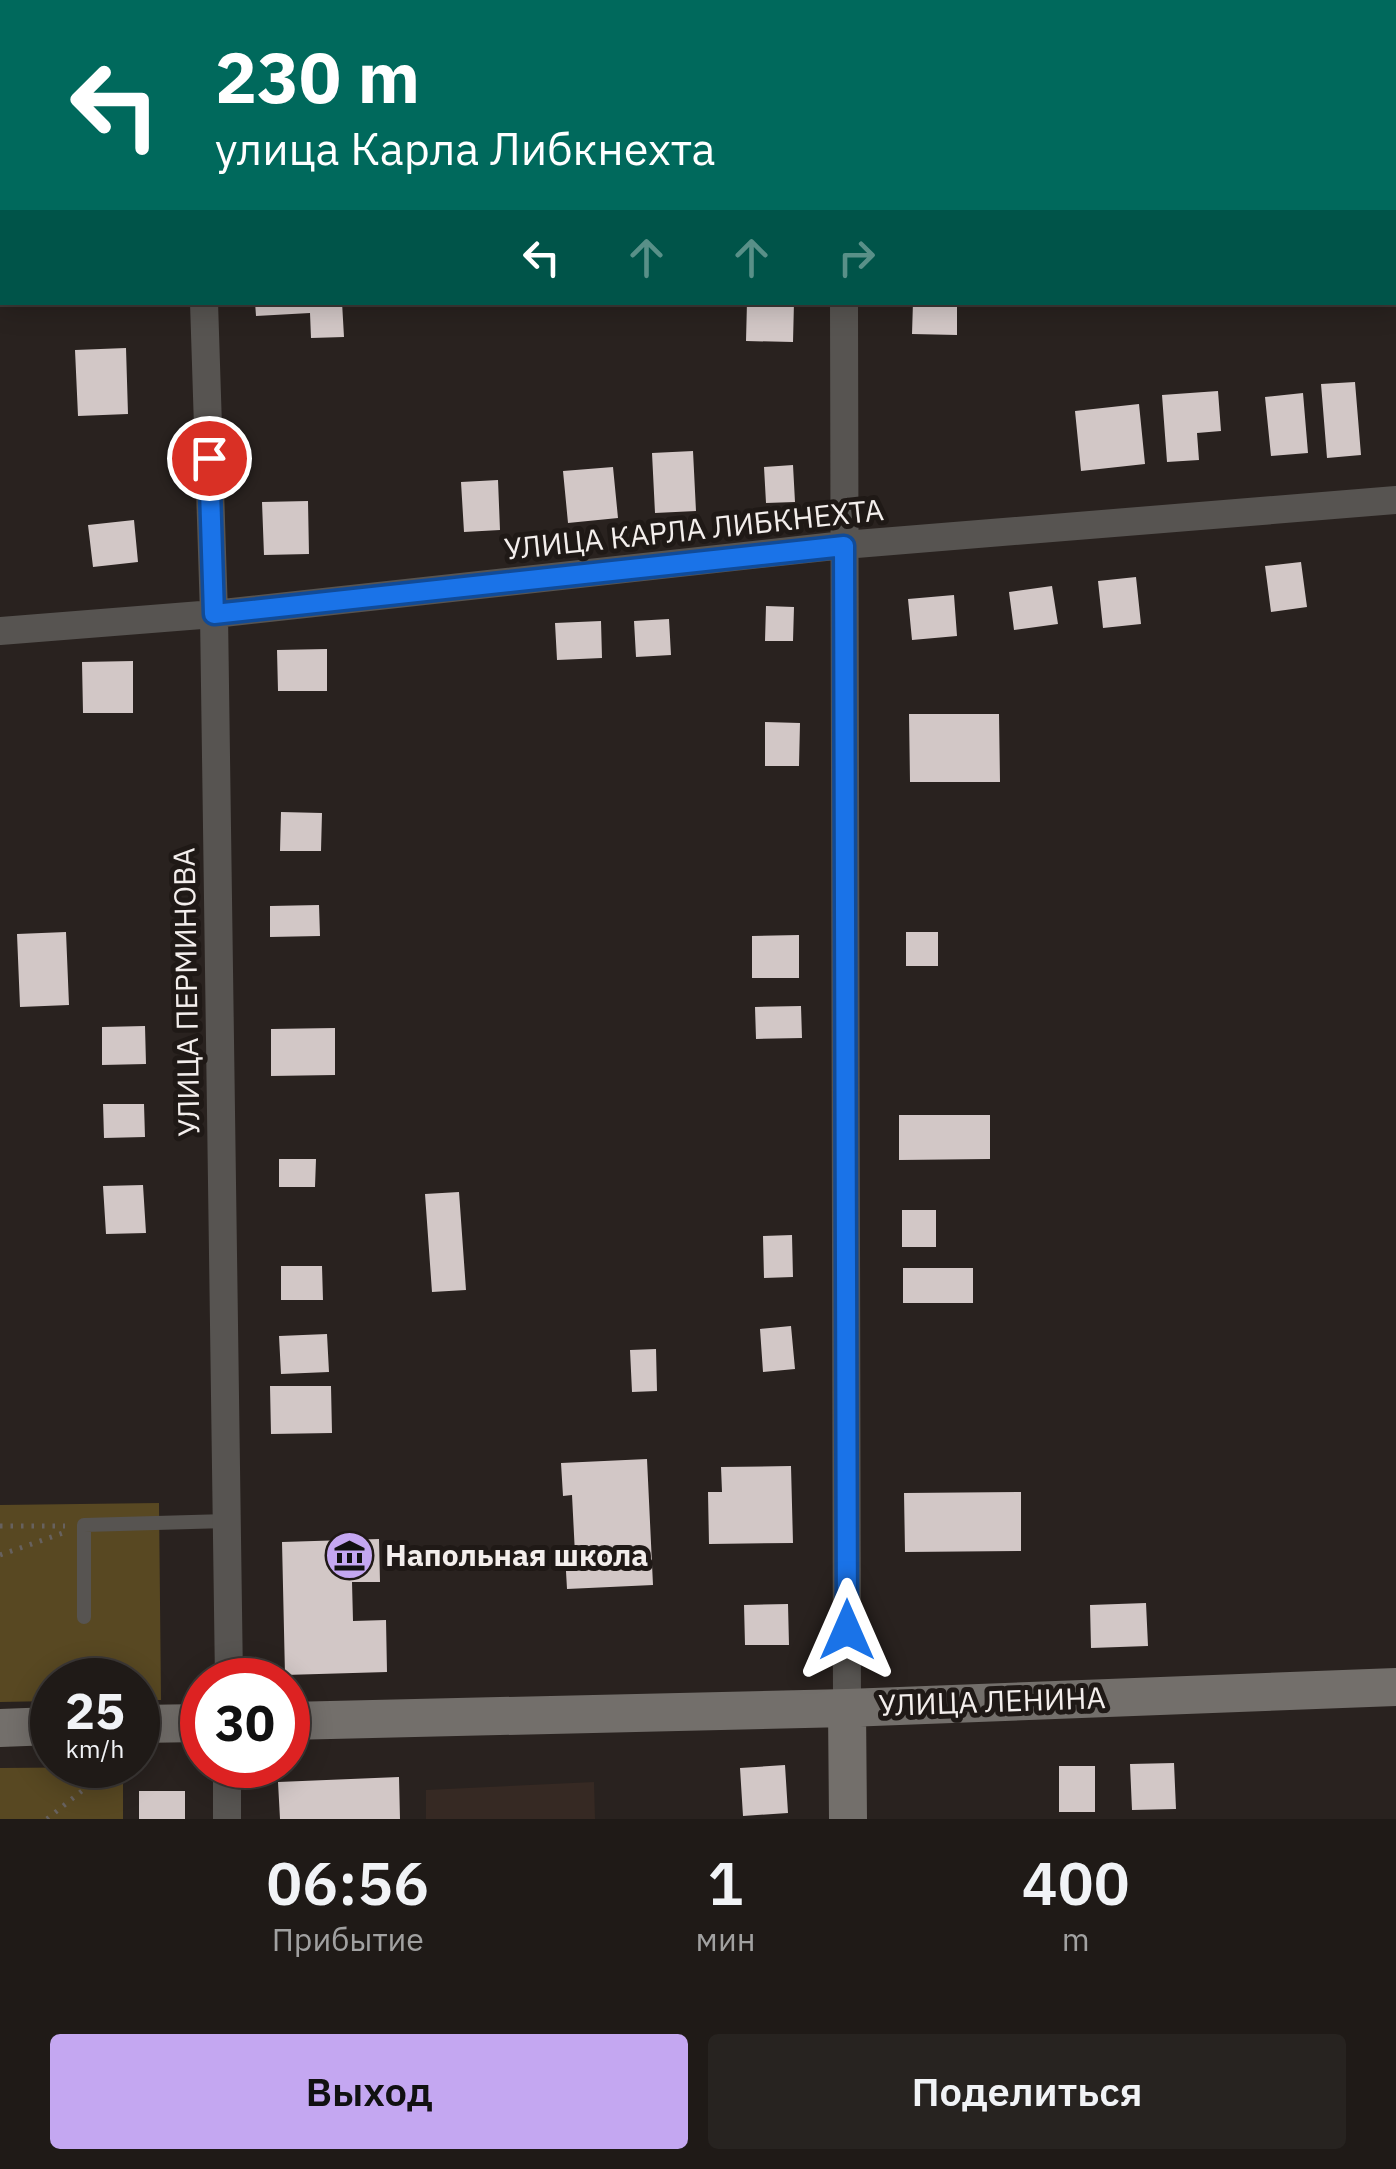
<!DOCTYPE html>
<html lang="ru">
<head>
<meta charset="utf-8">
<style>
  :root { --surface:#1f1a17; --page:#272320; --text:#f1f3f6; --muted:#a1a1a1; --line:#3c3836; --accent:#c4a7f1 }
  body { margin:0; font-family:"IBM Plex Sans",sans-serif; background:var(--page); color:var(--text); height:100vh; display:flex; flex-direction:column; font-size:38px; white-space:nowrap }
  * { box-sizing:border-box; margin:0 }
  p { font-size:32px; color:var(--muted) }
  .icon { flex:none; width:55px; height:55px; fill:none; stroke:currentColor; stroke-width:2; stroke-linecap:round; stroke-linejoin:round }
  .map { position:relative; height:1819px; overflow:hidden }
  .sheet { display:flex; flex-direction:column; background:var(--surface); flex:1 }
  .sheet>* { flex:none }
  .banner { position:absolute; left:0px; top:0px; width:1398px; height:305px; box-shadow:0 5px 25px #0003,0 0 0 2px var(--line); background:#00695c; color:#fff; overflow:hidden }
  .speed { position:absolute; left:30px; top:1658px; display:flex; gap:20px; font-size:50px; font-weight:700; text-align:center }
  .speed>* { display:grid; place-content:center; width:130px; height:130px; border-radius:50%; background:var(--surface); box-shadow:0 5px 25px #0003,0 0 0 2px var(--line); line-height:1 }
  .speed small { font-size:25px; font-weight:400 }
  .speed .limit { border:15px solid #d22; background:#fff; color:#111 }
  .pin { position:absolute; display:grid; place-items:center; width:85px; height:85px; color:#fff; margin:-42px; border:5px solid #fff; border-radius:50%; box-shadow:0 2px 10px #0007 }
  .me { position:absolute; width:110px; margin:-55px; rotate:0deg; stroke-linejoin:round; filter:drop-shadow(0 0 8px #0008) }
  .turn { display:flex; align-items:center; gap:35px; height:210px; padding:0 50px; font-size:45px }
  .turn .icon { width:130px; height:130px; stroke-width:2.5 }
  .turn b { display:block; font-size:70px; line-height:85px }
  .lanes { display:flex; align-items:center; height:95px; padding:0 50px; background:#0003; justify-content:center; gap:50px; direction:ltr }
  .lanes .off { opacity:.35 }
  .eta { display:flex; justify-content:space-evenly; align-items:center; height:170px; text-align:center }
  .eta b { font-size:60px; font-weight:600; line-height:70px }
  .button { display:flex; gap:20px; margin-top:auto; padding:20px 50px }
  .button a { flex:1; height:115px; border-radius:10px; background:var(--accent); color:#111; font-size:40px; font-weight:600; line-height:115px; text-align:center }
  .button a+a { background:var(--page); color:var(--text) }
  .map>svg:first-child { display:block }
  .built { fill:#362923 }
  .green { fill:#584822 }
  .building { fill:#d2c7c6 }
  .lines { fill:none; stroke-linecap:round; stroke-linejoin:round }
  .path { stroke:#67615e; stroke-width:5; stroke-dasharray:2.5 8; stroke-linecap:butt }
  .lane { stroke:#575451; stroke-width:14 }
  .street { stroke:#575451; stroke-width:28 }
  .secondary { stroke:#736f6b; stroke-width:38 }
  .route-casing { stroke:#114b97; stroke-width:25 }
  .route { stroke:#1a73e8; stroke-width:18 }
  .labels { text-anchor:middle; stroke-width:10; stroke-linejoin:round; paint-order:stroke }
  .street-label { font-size:30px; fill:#f3eeec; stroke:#1f1916 }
  .poi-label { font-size:30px; font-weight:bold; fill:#f3eeec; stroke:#1f1916; text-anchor:start }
</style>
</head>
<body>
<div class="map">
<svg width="1396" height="1819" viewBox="0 0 1396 1819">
  <rect width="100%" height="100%" fill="#29221f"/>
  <!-- built -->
  <path class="built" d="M594,1782L595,1819H426V1790Z"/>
  <!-- green -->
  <path class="green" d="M159,1503L161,1700H138V1680H52V1701L0,1702V1505Z
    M123,1767V1819H0V1768Z"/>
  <!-- building -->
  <path class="building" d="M255,302H342L344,337L311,338L310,313L256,316Z
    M747,302H794L793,342L746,341Z
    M913,302H957V335L912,334Z
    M126,348L128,414L78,416L75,350Z
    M1355,382L1361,455L1327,458L1321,384Z
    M1218,391L1221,431L1197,433L1199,460L1167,462L1162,395Z
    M1303,393L1308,453L1271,456L1265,397Z
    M1139,404L1145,464L1081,471L1075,411Z
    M693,451L696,511L655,513L652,453Z
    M793,465L795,502L766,503L764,467Z
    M613,467L618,518L568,523L563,471Z
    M498,480L500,530L464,532L461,482Z
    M308,501L309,554L264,555L262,502Z
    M134,520L138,562L93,567L88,525Z
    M1301,562L1307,607L1271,612L1265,566Z
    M1136,577L1141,624L1103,628L1098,581Z
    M1052,586L1058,624L1014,630L1009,592Z
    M954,595L957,636L912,640L908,599Z
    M766,606L794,607L793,641H765Z
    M669,619L671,655L636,657L634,621Z
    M601,621L602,658L557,660L555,623Z
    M327,649V691H278L277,650Z
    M133,661V713H83L82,662Z
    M909,714H999L1000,782H910Z
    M765,722L800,723L799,766H765Z
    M281,812L322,813L321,851H280Z
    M319,905L320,936L270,937V906Z
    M66,932L69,1005L20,1007L17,934Z
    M906,932H938V966H906Z
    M799,935V978H752V936Z
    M801,1006L802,1038L756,1039L755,1007Z
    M145,1026L146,1064L102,1065V1027Z
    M335,1028V1075L271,1076V1029Z
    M103,1104H144L145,1137L104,1138Z
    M899,1115H990V1159L899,1160Z
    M279,1159H316L315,1187H279Z
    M143,1185L146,1233L106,1234L103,1186Z
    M459,1192L466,1290L432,1292L425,1194Z
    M902,1210H936V1247H902Z
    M792,1235L793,1277L764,1278L763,1236Z
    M281,1266H322L323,1300H281Z
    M903,1268H973V1303H903Z
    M791,1326L795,1369L763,1372L760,1329Z
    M327,1334L329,1372L281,1374L279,1336Z
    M656,1349L657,1391L632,1392L630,1350Z
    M270,1386H331L332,1433L271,1434Z
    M647,1459L653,1585L567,1589L565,1554H575L572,1495L563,1496L561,1463Z
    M791,1466L793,1543L709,1544L708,1492H722L721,1467Z
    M1021,1492V1551L905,1552L904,1493Z
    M379,1539L380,1582H352L353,1621L386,1620L387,1672L285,1675L282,1542Z
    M1146,1603L1148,1646L1091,1648L1090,1605Z
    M788,1604L789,1645H745L744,1605Z
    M1174,1763L1176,1809L1132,1810L1130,1764Z
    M785,1765L788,1813L743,1816L740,1768Z
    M1059,1766H1095V1812H1059Z
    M399,1777L400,1819H280L278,1782Z
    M139,1791H185V1819H139Z"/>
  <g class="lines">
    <!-- path -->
    <path class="path" d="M0,1526H65
      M0,1555L63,1533
      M47,1819L114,1765"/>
    <!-- lane -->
    <path class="lane" d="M84,1617V1525L227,1521"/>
    <!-- street -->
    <path class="street" d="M195,0V2
      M845,2V0
      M204,302L214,614L229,1680
      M844,302L847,1708
      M0,631L214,614L844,545L1396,500
      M227,1819V1765"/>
    <!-- secondary -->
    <path class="secondary" d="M847,1708L848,1819
      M288,1721L847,1708L1396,1687
      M138,1724L202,1723
      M0,1728L52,1726"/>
  </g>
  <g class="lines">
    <defs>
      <path id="route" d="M209,458L214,614L844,546L847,1630"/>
    </defs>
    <!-- route casing -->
    <use href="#route" class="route-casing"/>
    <!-- route -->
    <use href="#route" class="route"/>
  </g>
  <!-- icons -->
  <defs>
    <symbol id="museum-disc" viewBox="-11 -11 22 22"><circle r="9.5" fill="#c4a7f1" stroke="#1f1916"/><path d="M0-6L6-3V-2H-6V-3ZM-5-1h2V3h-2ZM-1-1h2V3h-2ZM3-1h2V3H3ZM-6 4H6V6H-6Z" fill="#111"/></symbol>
  </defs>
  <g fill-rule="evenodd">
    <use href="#museum-disc" x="322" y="1528" width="55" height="55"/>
  </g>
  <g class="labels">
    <!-- street labels -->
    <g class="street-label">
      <text transform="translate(694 530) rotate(-6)" y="10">УЛИЦА КАРЛА ЛИБКНЕХТА</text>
      <text transform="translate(187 992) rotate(-91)" y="10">УЛИЦА ПЕРМИНОВА</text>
      <text transform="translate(992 1702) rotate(-2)" y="10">УЛИЦА ЛЕНИНА</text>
    </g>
    <!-- poi labels -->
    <g class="poi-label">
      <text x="385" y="1566">Напольная школа</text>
    </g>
  </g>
</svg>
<div class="speed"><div>25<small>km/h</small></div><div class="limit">30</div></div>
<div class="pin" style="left:209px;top:458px;background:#d93025"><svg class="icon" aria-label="arrive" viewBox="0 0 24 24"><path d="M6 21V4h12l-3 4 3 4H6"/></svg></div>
<svg class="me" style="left:847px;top:1630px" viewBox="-20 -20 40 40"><path d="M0-17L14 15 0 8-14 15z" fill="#1a73e8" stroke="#fff" stroke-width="4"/></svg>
<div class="banner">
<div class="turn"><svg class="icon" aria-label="left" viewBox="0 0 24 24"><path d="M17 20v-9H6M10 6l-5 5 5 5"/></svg><div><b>230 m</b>улица Карла Либкнехта</div></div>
<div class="lanes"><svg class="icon" aria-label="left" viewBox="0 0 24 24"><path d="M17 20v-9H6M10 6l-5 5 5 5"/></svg><svg class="icon off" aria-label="ahead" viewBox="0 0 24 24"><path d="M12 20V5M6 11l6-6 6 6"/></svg><svg class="icon off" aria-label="ahead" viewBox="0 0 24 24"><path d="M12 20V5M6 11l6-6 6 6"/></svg><svg class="icon off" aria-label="right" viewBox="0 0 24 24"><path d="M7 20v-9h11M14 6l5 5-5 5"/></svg></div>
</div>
</div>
<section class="sheet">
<div class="eta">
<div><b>06:56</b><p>Прибытие</p></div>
<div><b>1</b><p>мин</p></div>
<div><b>400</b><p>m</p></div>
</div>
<div class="button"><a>Выход</a><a>Поделиться</a></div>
</section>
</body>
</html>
